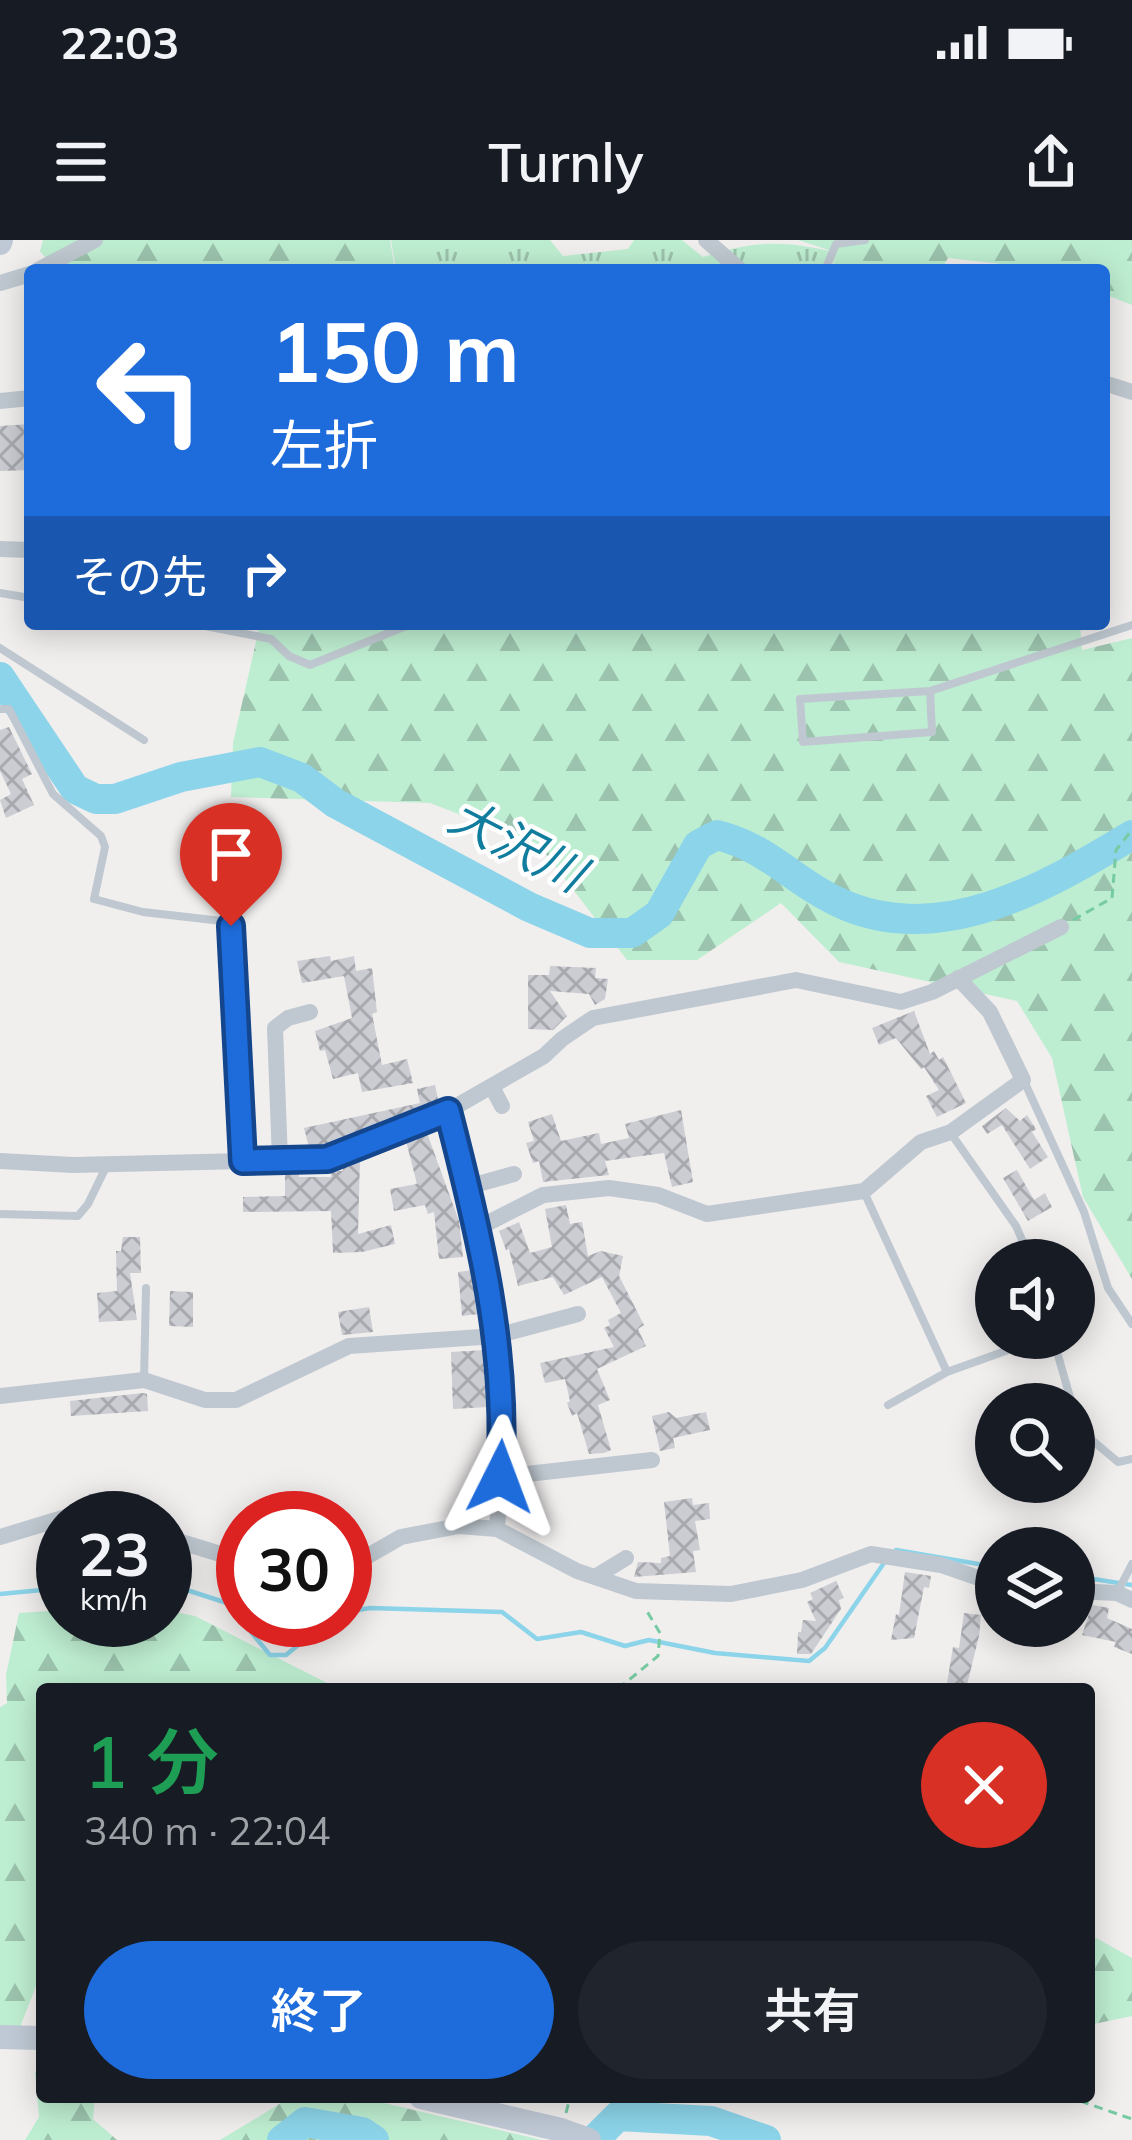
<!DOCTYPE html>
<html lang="ja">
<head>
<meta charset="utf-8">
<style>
  :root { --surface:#171b24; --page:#20242c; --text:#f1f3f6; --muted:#9ea1a6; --accent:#1e6cdb }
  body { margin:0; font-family:Mulish,"Noto Sans JP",sans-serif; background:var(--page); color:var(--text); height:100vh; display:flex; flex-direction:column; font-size:45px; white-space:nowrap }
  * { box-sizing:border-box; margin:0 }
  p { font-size:39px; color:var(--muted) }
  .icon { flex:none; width:66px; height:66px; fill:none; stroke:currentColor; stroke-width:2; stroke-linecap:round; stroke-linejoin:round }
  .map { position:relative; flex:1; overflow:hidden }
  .panel { position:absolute; left:36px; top:1443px; width:1059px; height:420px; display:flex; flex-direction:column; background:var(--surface); border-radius:12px; box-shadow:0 6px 30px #0003 }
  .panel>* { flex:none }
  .top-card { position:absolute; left:24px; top:24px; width:1086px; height:366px; border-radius:12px; box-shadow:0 6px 30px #0003; background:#1e6cdb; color:#fff; overflow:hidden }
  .controls { position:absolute; left:975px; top:999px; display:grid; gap:24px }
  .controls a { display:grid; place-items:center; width:120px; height:120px; border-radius:50%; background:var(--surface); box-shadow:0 6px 30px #0003; font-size:60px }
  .speed { position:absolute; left:36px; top:1251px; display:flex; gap:24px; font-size:60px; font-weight:700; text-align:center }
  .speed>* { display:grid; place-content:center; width:156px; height:156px; border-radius:50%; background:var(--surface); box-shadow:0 6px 30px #0003; line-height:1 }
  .speed small { font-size:30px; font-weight:400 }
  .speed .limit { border:18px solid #d22; background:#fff; color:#111 }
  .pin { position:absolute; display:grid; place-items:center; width:102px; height:102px; color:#fff; margin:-123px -51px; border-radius:50% 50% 50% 0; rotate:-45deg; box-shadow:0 0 12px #0007 }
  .pin .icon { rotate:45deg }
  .me { position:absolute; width:132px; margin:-66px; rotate:3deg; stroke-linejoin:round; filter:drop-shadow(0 0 9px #0008) }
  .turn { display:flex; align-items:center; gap:42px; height:252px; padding:0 48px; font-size:54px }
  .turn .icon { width:156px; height:156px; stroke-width:2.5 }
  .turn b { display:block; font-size:84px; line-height:102px }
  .then { display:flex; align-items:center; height:114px; padding:0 48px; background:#0003; gap:24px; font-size:45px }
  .round { display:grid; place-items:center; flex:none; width:126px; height:126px; border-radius:63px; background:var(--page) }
  .overview { display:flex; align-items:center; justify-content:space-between; height:204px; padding:0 48px }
  h1 { font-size:72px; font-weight:600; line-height:90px; color:#1e9e55 }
  .cta { display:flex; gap:24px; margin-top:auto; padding:24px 48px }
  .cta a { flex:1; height:138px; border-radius:72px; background:var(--accent); color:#fff; font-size:48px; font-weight:600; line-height:138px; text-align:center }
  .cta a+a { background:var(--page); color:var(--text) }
  .status { display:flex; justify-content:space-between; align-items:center; height:84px; padding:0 60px; background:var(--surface); direction:ltr }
  .status svg { height:33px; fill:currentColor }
  header { display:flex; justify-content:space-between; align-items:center; height:156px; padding:0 48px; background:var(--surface); font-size:54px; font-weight:600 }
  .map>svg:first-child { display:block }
  .grass { fill:url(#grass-tufts) }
  .forest { fill:url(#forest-firs) }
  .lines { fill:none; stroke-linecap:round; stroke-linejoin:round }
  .stream { stroke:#8cd4e9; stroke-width:4.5 }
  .river { stroke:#8cd4e9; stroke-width:30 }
  .building { fill:url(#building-cross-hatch) }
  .path { stroke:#77cba3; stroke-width:3; stroke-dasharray:9 6; stroke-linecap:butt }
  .service { stroke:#bfc8d0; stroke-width:8 }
  .minor { stroke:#bfc8d0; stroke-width:16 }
  .secondary { stroke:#bfc9d5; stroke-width:24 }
  .route-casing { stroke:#14468e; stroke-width:30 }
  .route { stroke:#1e6cdb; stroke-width:21 }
  .labels { text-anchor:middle; stroke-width:9; stroke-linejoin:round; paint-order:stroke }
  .water-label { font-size:48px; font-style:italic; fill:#107c9e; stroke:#fff }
</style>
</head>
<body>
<div class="status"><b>22:03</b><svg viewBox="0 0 49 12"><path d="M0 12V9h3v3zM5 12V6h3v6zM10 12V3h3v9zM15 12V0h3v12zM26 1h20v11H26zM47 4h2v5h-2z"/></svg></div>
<header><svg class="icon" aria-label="menu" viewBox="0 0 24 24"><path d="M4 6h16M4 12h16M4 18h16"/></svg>Turnly<svg class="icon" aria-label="share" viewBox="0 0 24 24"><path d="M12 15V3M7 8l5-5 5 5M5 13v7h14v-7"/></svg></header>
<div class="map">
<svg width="1132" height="1900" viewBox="0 0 1132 1900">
  <defs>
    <pattern id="grass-tufts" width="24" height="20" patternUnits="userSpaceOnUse" patternTransform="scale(3)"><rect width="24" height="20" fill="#beeed1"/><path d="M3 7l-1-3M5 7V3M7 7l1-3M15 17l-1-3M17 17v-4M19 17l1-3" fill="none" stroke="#9cc3ad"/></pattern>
    <pattern id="forest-firs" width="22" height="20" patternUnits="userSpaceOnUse" patternTransform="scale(3)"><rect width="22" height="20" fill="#beeed1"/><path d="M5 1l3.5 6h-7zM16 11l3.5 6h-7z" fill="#9cc3ad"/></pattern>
    <pattern id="building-cross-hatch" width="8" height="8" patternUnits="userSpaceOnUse" patternTransform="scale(3)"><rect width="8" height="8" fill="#cbcdd3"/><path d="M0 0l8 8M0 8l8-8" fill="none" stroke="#a7a9ae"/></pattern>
  </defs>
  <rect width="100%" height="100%" fill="#f1eeee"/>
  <!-- grass -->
  <path class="grass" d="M391,0H550L563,16L628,9L634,0H682L703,17C758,0 783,0 839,13L829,30H396Z"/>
  <!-- forest -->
  <path class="forest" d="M43,0H390L395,30H55L40,11Z
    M798,0H1132V65L1104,54V30H1056L948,18L941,30H831L838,13Z
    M260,384H1080L1082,410L1132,398V1039L1083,957L1052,818L1017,761L839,722L781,663L697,720H627L539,605L430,563L231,557L233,503Z
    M63,1370V1380H165V1370L195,1376L335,1447L351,1449H42V1731L20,1787L0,1788V1467L7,1463L6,1435L19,1373Z
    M1089,1694L1132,1718V1776L1089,1785Z
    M42,1826V1857H95L93,1879L117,1900H25L39,1877L35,1832Z
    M291,1857H358L542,1900H220Z"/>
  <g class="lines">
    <!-- stream -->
    <path class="stream" d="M896,1310L996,1327
      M1074,1336L1132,1345
      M165,1343L227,1363L270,1415H286L329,1380
      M0,1354L63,1348
      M345,1372L370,1368L502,1372L537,1399L581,1392L625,1406L649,1400L715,1413L809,1421L825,1408L884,1323"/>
    <!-- river -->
    <path class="river" d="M0,437L75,549L96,559H115L181,537L260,522L302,538L335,563L529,667L590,693H632L659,674L698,605L717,595C771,609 792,641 838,662C939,710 1046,647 1132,595
      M282,1900L305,1882L362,1892L374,1900
      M594,1900L618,1876L711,1881L766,1900"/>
  </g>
  <!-- building -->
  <path class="building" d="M30,184V230L0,231V186Z
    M9,487L32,534L22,539L34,565L6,578L0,560L11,554L0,531V490Z
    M330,716L331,721L354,716L356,731L372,728L377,772L372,774L382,825L407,819L413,843L362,852L358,833L333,839L325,810L320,811L315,791L352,778L344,736L302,743L297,721Z
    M550,726L596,728L595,738L608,739L605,759L595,765L589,754L550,751L567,776L553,790L528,789V735H549Z
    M914,771L930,814L934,811L939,820L943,817L966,863L937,877L926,856L939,850L924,827L921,829L896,798L879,805L872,788Z
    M435,845L438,859L446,857L329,905L309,907L304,888L420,863L417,849Z
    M1006,868L1020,881L1027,875L1036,889L1032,892L1048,917L1030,929L1002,885L987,894L982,886Z
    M681,870L693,942L672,947L664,913L605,921L609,935L543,942L539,921L533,923L526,903L534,901L528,882L552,874L561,901L599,893L601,904L629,898L625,884Z
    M427,893L459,981L463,1017L439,1019L434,972L428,974L425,965L394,971L390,949L417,944L406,901Z
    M360,920L358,994L391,985L395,1004L362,1012L333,1013L331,971L243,972V957L285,956V933L299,932V937H331V931H343V926Z
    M1017,930L1034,960L1045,953L1052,967L1028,981L1003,938Z
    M566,965L570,984L582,982L588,1016L601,1011L623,1016L619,1036L644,1085L638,1089L646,1106L597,1129L610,1160L598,1165L611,1210L604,1213L589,1214L577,1173L572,1176L567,1163L570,1161L565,1139L545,1143L540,1123L614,1107L604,1088L610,1085L608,1080L621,1073L602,1037L564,1055L553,1037L518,1046L509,1009L506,1010L499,991L519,982L530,1013L552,1007L545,969Z
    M123,997H140L141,1033H130L137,1080L99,1082L97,1053L117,1051L116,1011H121Z
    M473,1030L479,1074L462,1076L458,1032Z
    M170,1051L193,1052V1087L169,1086Z
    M369,1067L373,1092L342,1095L338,1072Z
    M485,1110L488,1167L453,1169L451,1112Z
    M143,1153L147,1154L148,1171L71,1176L70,1161Z
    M669,1172L676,1178L706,1172L710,1190L673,1198L675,1208L660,1211L652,1176Z
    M692,1258L693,1265L709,1263L710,1279L695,1281L700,1310L693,1311L696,1332L634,1337L638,1322L661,1323V1318L670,1316L664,1262Z
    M905,1332L931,1336L929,1348L924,1347L914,1398L891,1400L896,1374L899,1375Z
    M836,1341L844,1358L839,1360L841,1369L811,1414H797L798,1392H801L803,1380L816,1381L807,1362L813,1359L810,1353Z
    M1092,1365L1109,1368L1107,1378L1132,1389V1414L1114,1407L1116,1402L1082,1395Z
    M964,1373L981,1375L979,1396L967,1445L964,1449H946L953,1407L959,1408Z"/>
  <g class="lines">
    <!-- path -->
    <path class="path" d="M1073,680L1112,658L1116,610L1132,590
      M618,1449L658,1416L660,1393L645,1368
      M1080,1861L1132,1879
      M566,1873L570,1857"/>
    <!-- service -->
    <path class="service" d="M825,30L836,4L865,0
      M0,353L30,358
      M195,384L271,399L289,416L310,425L411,384
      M0,408L144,500
      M930,451L932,492L803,502L800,459L930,451L1132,385
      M0,469H9L53,554L101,596L105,607L94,659L143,672L222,681L231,686L243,921
      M1024,841L1084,972L1108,1048L1132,1084
      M952,895L1016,986L1031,1020
      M864,952L947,1132L1033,1101L1056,1108
      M0,974L78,976L88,964L107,925
      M1053,1098L1072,1164
      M144,1140L146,1048
      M888,1165L947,1132
      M1074,1168L1086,1195L1118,1222L1132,1219
      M1117,1353L1132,1324"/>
    <!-- minor -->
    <path class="minor" d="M706,0L740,30
      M38,30L95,0
      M0,43L30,34
      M1104,143L1132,152
      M0,161L30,158
      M0,309L30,310
      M492,847L502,866
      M448,871C474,974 504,1080 504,1188C504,1222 499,1256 497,1289
      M280,920L275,788L288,778L310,772
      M0,921L73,925L327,919L448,871L544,816L562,799L593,778L796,740L901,762L932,752L1061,687
      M467,947L514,934
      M478,988L543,955L609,948L658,955L707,974L864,951L921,902L951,892L1023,840L990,772L958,738
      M0,1156L144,1140L205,1160H236L349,1106L496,1096L578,1074
      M500,1237L652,1220
      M0,1297L66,1277L82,1278
      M165,1297L243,1321
      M345,1329L401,1297L459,1286L497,1289L577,1331L636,1351L731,1354L802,1340L871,1314L941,1325L996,1344
      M595,1337L626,1318
      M1074,1351L1117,1353L1132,1360"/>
    <!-- secondary -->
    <path class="secondary" d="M0,3L1,0
      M0,1797L42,1798
      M421,1857L561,1890L589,1900"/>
  </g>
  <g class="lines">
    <defs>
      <path id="route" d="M231,686L243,921L327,919L448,871C479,991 509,1112 500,1237"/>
    </defs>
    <!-- route casing -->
    <use href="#route" class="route-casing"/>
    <!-- route -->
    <use href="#route" class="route"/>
  </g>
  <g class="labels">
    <!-- water labels -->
    <g class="water-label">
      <text transform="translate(517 605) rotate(27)" y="17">大沢川</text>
    </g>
  </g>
</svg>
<div class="controls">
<a><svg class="icon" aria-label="sound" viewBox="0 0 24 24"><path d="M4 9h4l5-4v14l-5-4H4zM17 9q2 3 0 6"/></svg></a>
<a><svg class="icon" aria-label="search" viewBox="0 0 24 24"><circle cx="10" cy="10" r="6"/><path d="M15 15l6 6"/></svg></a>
<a><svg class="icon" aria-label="layers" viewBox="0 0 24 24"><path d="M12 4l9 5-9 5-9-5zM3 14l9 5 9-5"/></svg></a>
</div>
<div class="speed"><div>23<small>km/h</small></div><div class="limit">30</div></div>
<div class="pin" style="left:231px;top:686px;background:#d93025"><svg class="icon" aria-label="arrive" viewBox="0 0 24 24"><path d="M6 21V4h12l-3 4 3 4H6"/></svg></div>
<svg class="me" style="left:500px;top:1237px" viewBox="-20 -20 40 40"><path d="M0-17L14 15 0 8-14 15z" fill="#1e6cdb" stroke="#fff" stroke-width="4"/></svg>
<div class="top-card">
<div class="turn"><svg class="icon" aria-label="left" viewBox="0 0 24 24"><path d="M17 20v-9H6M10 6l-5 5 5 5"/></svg><div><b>150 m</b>左折</div></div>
<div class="then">その先<svg class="icon" aria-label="right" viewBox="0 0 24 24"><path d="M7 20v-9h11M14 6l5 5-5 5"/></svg></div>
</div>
<section class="panel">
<div class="overview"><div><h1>1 分</h1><p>340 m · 22:04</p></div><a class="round" style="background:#d93025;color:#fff"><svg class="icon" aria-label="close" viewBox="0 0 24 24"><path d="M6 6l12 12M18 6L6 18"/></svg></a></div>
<div class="cta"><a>終了</a><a>共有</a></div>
</section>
</div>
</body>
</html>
